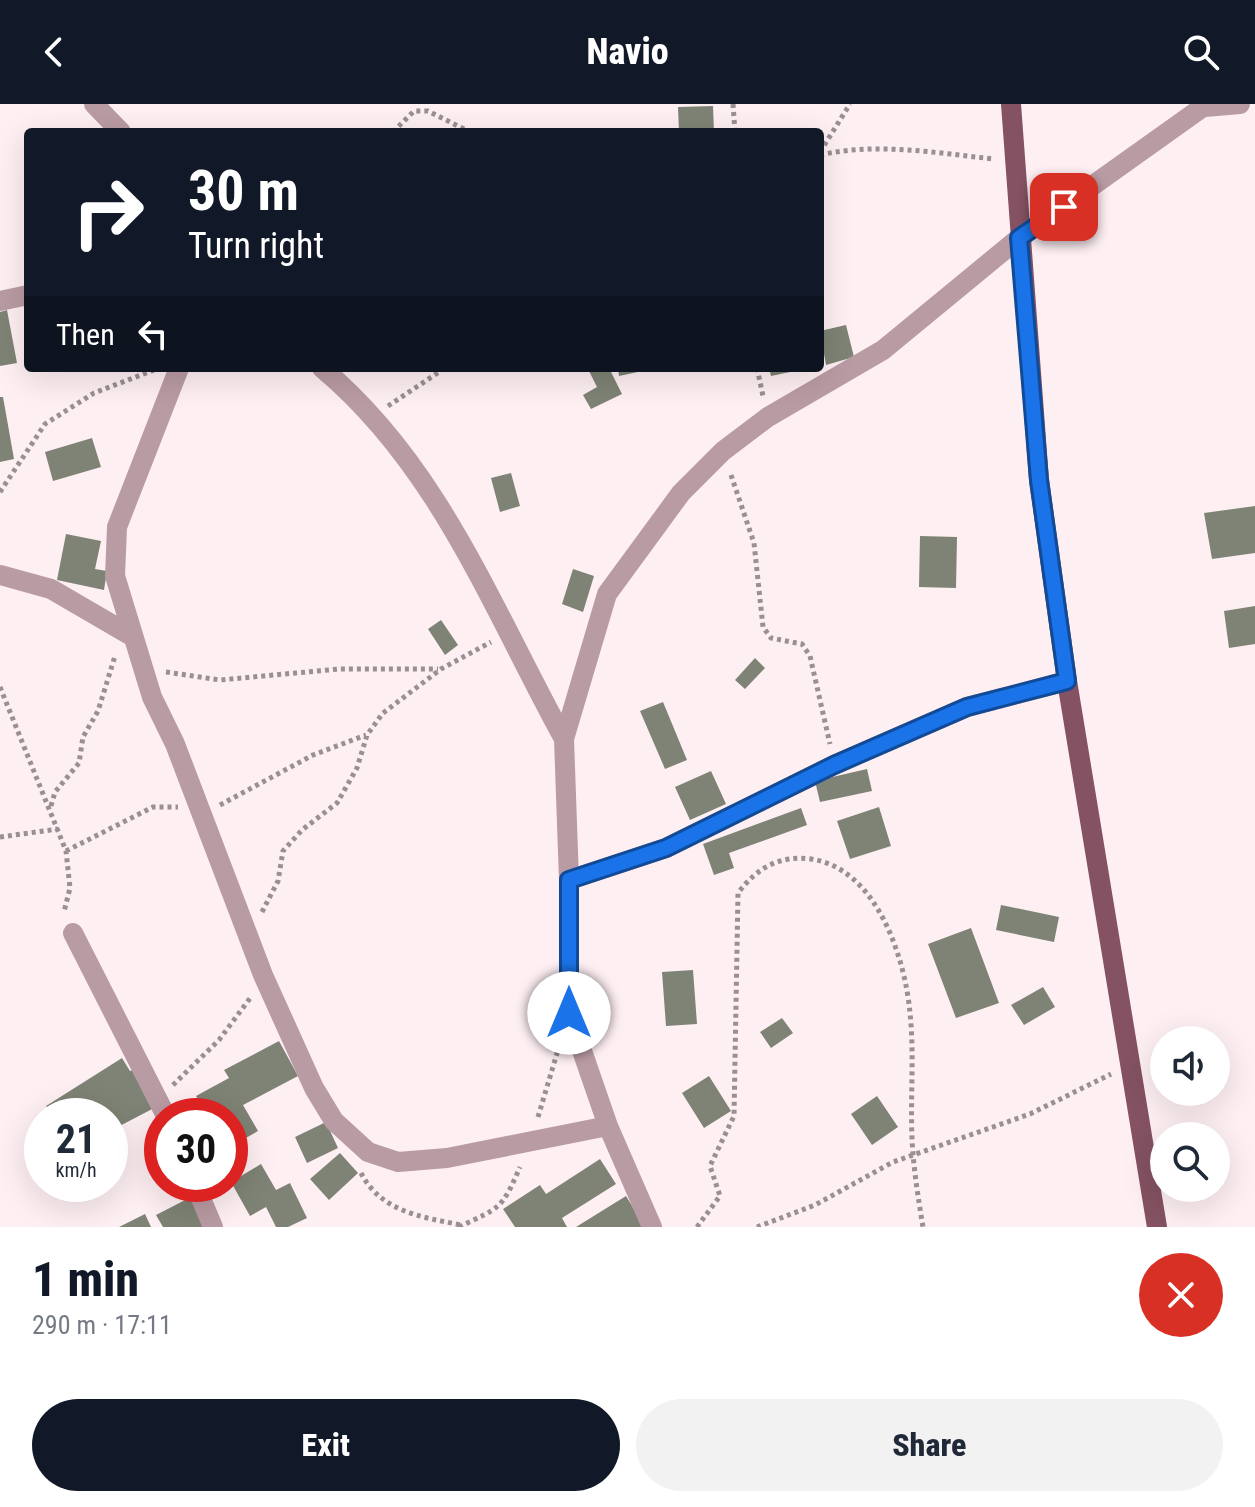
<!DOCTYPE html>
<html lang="en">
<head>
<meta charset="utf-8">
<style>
  :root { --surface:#fff; --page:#f2f2f3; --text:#1f2937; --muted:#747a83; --accent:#111827 }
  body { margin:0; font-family:"Roboto Condensed",sans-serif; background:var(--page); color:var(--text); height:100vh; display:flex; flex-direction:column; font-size:30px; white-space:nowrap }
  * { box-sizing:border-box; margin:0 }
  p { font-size:26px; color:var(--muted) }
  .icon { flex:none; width:44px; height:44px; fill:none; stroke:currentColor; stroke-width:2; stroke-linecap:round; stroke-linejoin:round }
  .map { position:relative; height:1123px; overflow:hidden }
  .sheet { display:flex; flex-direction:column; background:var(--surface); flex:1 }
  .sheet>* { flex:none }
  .hud { position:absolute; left:24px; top:24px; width:800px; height:244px; border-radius:8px; box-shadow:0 8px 32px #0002; background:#111827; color:#fff; overflow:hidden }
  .fabs { position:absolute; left:1150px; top:922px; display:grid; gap:16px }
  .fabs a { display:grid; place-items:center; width:80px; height:80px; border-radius:50%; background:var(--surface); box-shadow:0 8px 32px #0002; font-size:40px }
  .speed { position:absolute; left:24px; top:994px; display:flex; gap:16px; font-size:40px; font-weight:700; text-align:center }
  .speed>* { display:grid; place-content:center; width:104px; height:104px; border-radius:50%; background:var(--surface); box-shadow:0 8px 32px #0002; line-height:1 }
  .speed small { font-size:20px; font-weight:400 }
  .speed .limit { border:12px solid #d22; background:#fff; color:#111 }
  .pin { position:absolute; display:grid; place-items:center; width:68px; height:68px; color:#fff; margin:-34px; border-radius:16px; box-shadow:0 4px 12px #0006 }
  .me { position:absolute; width:88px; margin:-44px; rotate:0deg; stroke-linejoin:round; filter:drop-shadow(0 0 6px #0008) }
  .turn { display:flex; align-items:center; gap:28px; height:168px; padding:0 32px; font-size:36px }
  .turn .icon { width:104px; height:104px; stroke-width:2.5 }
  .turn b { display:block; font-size:56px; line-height:68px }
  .then { display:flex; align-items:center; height:76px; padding:0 32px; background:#0003; gap:16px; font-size:30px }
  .round { display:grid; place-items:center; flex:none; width:84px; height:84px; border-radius:42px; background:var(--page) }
  .summary { display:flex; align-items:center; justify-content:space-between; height:136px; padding:0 32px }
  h1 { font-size:48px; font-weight:800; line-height:60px; color:var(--accent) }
  .primary-button { display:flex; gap:16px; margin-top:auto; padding:16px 32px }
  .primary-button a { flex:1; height:92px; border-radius:48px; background:var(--accent); color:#fff; font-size:32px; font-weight:800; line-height:92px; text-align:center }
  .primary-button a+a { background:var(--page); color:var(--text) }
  header { display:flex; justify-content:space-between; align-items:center; height:104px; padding:0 32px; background:var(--accent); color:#fff; font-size:36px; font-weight:800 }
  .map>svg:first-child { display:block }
  .building { fill:#7e8375 }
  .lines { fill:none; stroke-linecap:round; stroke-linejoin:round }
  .path { stroke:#9a8f92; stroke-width:5; stroke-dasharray:4 4; stroke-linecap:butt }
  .minor { stroke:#b99ba3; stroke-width:20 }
  .primary { stroke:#845262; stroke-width:20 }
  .route-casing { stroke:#114b97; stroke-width:20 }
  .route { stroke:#1a73e8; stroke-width:14 }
</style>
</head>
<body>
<header><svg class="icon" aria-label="back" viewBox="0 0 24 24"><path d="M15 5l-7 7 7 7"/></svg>Navio<svg class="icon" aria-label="search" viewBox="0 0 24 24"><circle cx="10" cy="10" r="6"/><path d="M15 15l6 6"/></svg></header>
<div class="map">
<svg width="1255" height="1123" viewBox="0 0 1255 1123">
  <rect width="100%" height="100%" fill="#feeff3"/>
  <!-- building -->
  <path class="building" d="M713,2L714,28H679L678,3Z
    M7,206L17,259L0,262V208Z
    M846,221L854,253L826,261L820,227Z
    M594,264H609L622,290L591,305L583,291L597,283L589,267Z
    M618,264H652V265L619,272Z
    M769,264H795V267L771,272Z
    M0,293H3L14,355L0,358Z
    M92,334L101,363L53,377L45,348Z
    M511,369L520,402L500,408L491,374Z
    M1255,402V449L1212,455L1204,409Z
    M66,430L101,437L95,465L107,467L104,486L57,476Z
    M920,432L957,433L956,484L919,483Z
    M573,465L594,472L583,508L562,500Z
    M1255,502V540L1229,544L1224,507Z
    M441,516L458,541L445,551L428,525Z
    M755,554L765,564L745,585L735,576Z
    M663,598L687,656L665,665L640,607Z
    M867,665L872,687L820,698L815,677Z
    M711,667L726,700L690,716L675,683Z
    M879,703L891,742L850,755L837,717Z
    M801,704L807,721L729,749L734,764L714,771L703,740Z
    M1001,801L1059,813L1054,838L996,826Z
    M971,824L999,899L956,914L928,840Z
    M693,866L697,920L666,922L662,868Z
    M1043,883L1055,903L1024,921L1011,901Z
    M782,914L793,929L771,944L760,928Z
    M279,937L298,972L243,1001L258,1027L230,1043V1012H208L196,992L229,974L224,966Z
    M122,954L130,967L138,964L158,1002L110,1027V1012H53L46,1002Z
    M709,972L731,1007L704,1024L682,989Z
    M877,992L898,1023L872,1041L851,1010Z
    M326,1018L338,1044L307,1059L295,1033Z
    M340,1049L358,1069L329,1096L310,1075Z
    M600,1055L616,1080L562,1114L567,1123H515L503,1105L540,1081L546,1090Z
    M261,1060L276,1086L290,1079L307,1114L288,1123H276L266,1103L250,1112L231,1078Z
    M193,1092L209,1123H163L156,1111Z
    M626,1092L645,1123H576Z
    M145,1110L151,1123H119Z"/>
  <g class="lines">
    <!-- path -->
    <path class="path" d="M733,0L735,28
      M393,28L414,7H428L470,28
      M544,28H566
      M820,48L850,0
      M820,51C877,38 936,49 994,55
      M757,264L763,292
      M388,302L445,264
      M731,371L754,439L763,523L771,534L802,540L810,552L830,640
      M0,388L45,320L94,289L154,266
      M166,568L220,576L339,565H438
      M0,583L66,747L70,784L64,808
      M220,701L313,651L366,631
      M51,702L55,688L79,659L83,633L98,607L115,552
      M0,733L58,725
      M66,747L153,703H178
      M262,808L278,777L283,747L302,726L337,699L357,664L367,631L383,609L441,565L491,538
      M173,981L219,936L251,893
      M538,1013L558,946
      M361,1069C381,1108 422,1113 461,1121
      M459,1123C500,1103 501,1107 520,1063
      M697,1123L720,1092L710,1062L734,1012L738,789C757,764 779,751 811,755C876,764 905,853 910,909C915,956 909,1003 913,1050C915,1074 919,1099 923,1123
      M757,1123L815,1101L893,1058L1030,1010L1111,970"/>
    <!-- minor -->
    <path class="minor" d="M94,0L121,28
      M1205,3L1240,0
      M0,197L28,191
      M179,264L117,423L115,472L152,593L175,640L263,871L314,984L334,1017L368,1048L398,1058L447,1054L608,1022
      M322,264C439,362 492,504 564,635
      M0,471L51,485L130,531
      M569,776L666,744L834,661L967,603L1067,577
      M73,829L166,1012
      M195,1080L213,1123
      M652,1123L608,1022L569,909V776L564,635L607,490L681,389L723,347L768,313L883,246L1019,134L1207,0"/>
    <!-- primary -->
    <path class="primary" d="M1011,0L1039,376L1067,577L1157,1123"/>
  </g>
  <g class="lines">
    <defs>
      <path id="route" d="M569,909V776L666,744L834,661L967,603L1067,577L1039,376L1019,134L1064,103"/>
    </defs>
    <!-- route casing -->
    <use href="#route" class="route-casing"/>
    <!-- route -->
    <use href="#route" class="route"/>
  </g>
</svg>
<div class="fabs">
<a><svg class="icon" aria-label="sound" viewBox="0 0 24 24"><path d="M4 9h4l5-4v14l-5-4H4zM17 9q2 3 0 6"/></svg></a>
<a><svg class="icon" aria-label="search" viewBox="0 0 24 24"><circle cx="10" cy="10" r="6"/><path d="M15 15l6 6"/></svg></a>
</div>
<div class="speed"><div>21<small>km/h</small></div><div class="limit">30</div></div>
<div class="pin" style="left:1064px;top:103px;background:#d93025"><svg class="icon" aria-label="arrive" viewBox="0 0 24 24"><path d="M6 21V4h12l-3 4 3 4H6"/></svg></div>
<svg class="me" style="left:569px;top:909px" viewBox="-20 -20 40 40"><circle r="19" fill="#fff"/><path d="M0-13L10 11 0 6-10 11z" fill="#1a73e8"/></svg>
<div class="hud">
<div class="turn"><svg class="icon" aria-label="right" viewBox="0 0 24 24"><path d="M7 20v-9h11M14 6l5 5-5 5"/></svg><div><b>30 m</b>Turn right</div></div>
<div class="then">Then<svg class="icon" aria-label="left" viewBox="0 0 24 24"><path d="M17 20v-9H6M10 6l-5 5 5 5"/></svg></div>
</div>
</div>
<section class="sheet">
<div class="summary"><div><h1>1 min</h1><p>290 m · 17:11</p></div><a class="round" style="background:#d93025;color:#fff"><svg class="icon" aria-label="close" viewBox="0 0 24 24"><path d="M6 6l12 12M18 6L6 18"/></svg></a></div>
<div class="primary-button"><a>Exit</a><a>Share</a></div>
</section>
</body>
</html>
